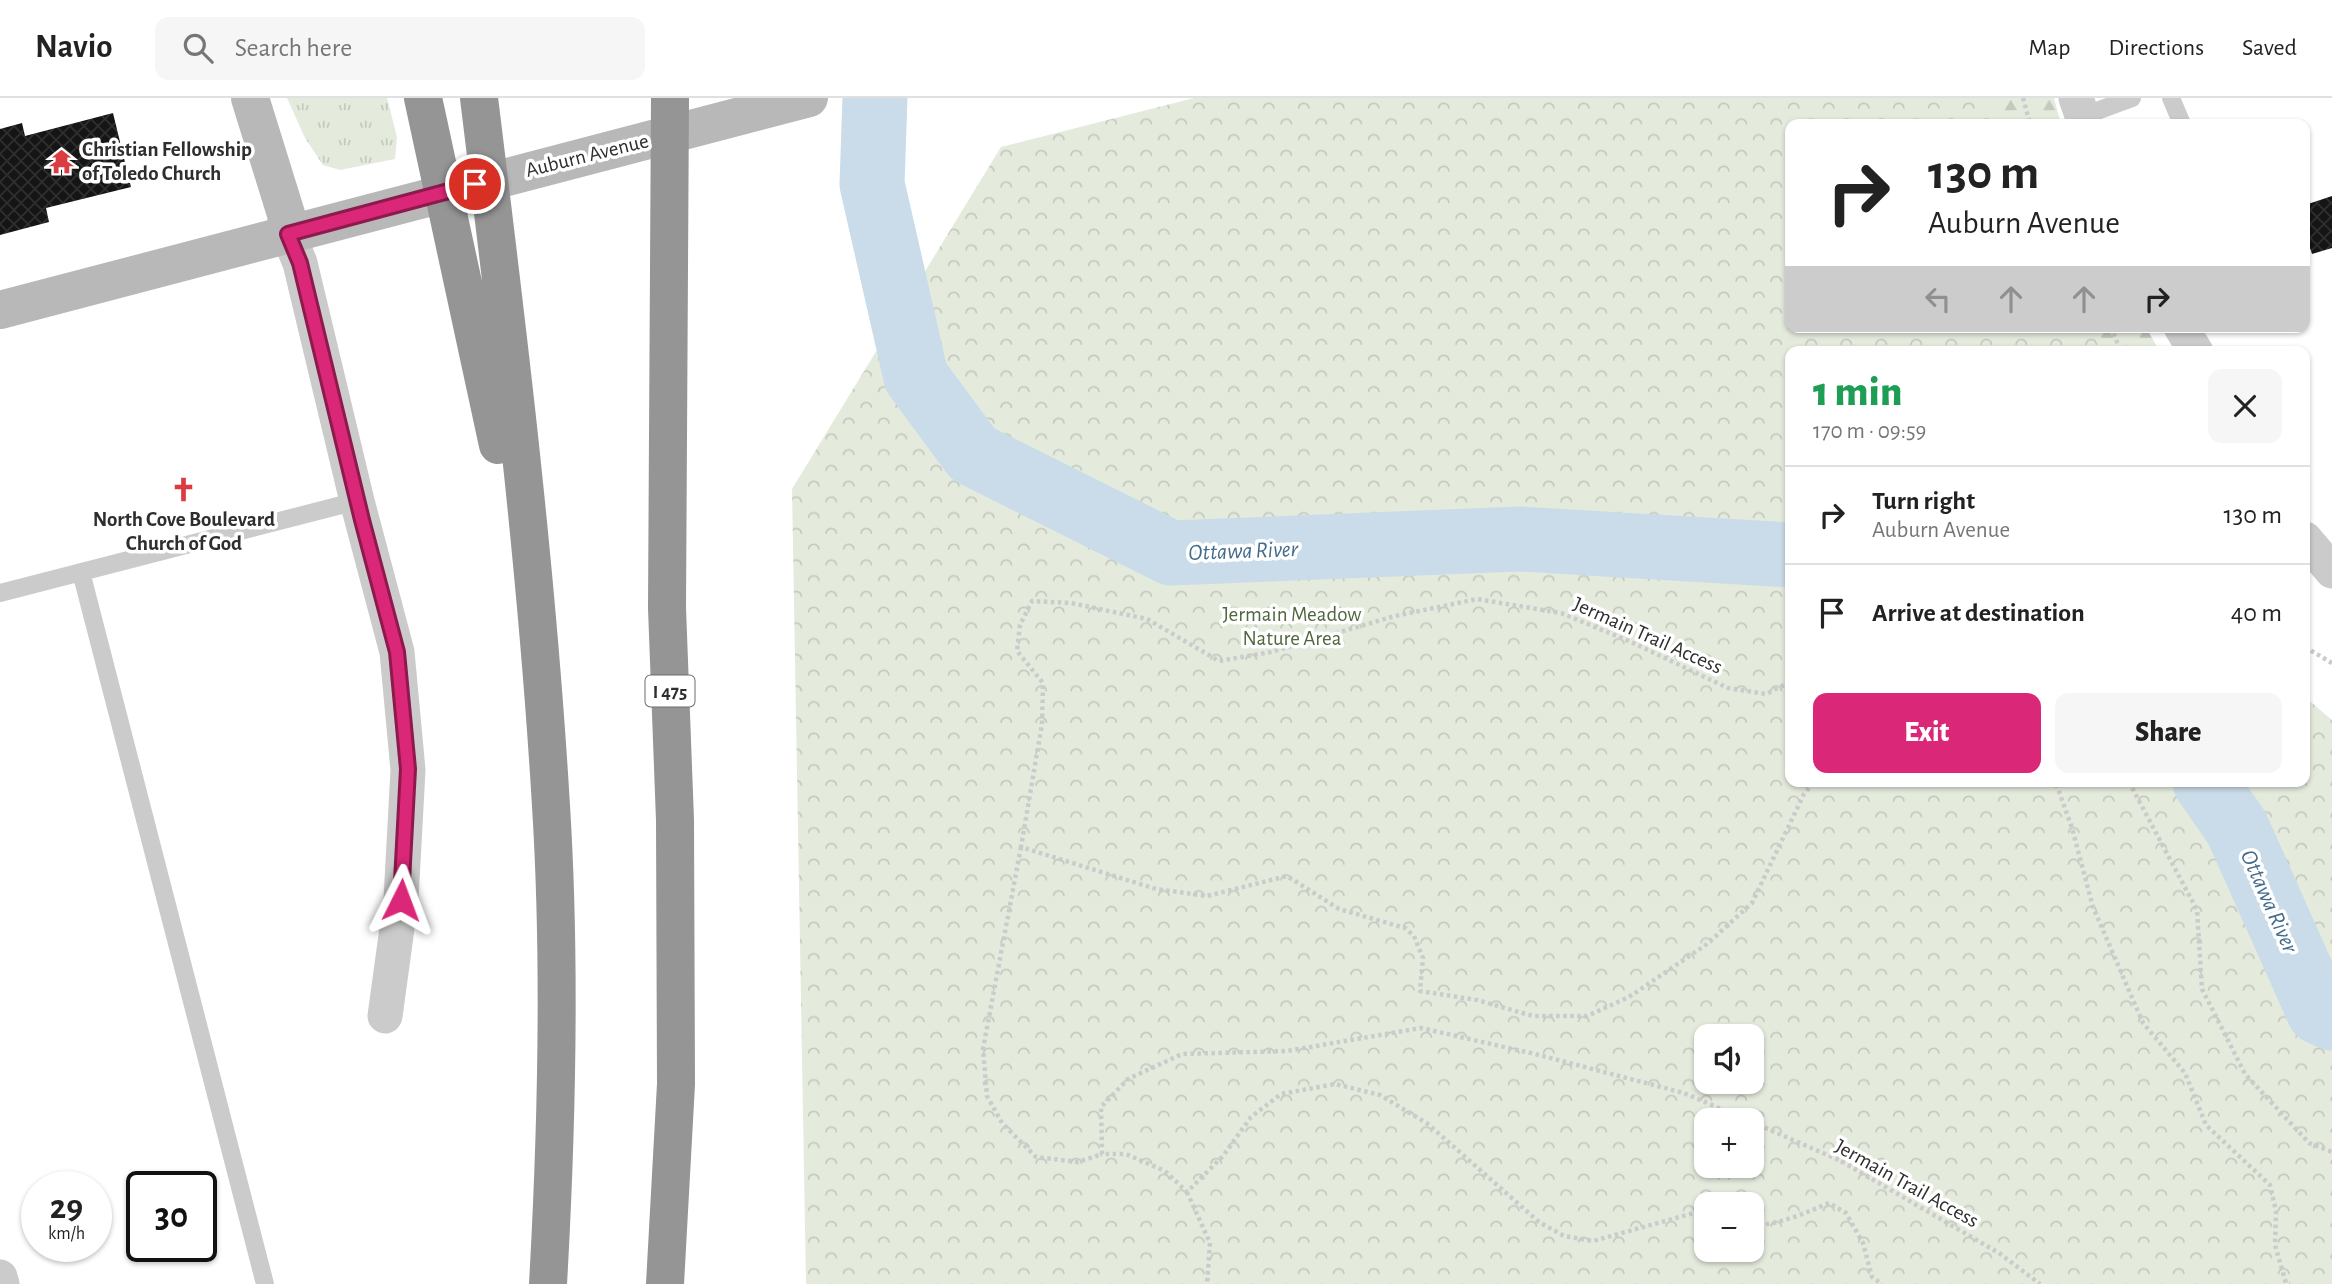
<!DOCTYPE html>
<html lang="en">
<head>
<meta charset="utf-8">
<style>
  :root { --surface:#fff; --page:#f6f6f6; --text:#222; --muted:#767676; --line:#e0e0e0; --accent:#db2777 }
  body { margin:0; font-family:"Alegreya Sans",sans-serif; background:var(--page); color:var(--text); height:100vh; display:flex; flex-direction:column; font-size:26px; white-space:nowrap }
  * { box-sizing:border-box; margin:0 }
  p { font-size:23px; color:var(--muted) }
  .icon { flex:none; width:38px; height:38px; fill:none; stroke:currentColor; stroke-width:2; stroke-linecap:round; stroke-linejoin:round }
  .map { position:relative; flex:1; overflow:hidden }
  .sheet { position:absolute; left:1785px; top:248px; width:525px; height:441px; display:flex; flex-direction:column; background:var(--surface); border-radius:14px; box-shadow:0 2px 5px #0004 }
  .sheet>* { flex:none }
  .hud { position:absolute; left:1785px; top:21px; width:525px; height:214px; border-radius:14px; box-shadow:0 2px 5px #0004; background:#fff; color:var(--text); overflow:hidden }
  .tools { position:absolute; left:1694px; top:926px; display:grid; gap:14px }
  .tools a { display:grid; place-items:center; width:70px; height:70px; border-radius:14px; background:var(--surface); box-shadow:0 2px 5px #0004; font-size:35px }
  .speed { position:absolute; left:21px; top:1073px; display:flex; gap:14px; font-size:35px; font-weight:700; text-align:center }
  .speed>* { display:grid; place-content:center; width:91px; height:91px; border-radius:50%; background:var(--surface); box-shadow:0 2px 5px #0004; line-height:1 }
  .speed small { font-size:18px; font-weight:400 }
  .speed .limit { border:4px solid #111; border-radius:10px; background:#fff; color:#111 }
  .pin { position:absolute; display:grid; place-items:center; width:60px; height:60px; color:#fff; margin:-30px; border:4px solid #fff; border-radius:50%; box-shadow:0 2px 7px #0007 }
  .me { position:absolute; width:77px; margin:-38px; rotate:3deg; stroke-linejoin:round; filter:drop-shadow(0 0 5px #0008) }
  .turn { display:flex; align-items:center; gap:24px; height:147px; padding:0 28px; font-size:32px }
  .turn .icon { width:91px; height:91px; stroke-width:2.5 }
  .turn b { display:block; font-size:49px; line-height:60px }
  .lanes { display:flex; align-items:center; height:66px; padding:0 28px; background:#0003; justify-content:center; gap:35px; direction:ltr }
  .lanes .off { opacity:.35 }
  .round { display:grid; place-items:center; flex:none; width:74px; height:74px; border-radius:14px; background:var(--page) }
  .overview { display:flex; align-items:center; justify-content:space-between; height:119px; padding:0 28px }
  h1 { font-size:42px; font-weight:800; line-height:52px; color:#1e9e55 }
  .action { display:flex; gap:14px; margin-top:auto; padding:14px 28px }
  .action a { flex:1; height:80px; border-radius:14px; background:var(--accent); color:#fff; font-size:28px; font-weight:800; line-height:80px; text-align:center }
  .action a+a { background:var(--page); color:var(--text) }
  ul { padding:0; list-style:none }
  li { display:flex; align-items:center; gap:21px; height:98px; padding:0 28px; border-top:2px solid var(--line) }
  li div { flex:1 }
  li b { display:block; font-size:26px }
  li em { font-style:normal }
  header { display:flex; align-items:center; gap:42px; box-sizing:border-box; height:98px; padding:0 35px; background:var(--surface); border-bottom:2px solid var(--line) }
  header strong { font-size:33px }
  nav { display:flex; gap:38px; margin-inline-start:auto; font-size:24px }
  .search { width:490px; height:63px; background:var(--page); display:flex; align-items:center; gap:18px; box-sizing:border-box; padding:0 24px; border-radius:14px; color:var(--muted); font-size:26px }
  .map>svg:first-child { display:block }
  .grass { fill:url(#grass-tufts) }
  .forest { fill:url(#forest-firs) }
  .park { fill:url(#park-crowns); fill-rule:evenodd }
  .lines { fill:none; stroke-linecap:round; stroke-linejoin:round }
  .river { stroke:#cadce9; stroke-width:65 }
  .building { fill:url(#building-cross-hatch) }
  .path { stroke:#cbcbcb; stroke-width:4.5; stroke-dasharray:3.5 3.5; stroke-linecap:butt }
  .lane { stroke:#cbcbcb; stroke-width:18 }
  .street { stroke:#cbcbcb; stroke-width:35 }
  .secondary { stroke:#b8b8b8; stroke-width:38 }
  .highway { stroke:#959595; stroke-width:38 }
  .route-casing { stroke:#8e194d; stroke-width:18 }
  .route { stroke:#db2777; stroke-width:12 }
  .labels { text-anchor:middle; stroke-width:7; stroke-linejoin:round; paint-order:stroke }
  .shield { fill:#fff; stroke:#6d6d6d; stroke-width:2 }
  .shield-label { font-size:19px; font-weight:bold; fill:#2e2e2e }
  .poi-label { font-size:21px; font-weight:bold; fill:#2e2e2e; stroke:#fff; text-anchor:start }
  .street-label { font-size:21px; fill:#2e2e2e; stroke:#fff }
  .park-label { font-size:21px; fill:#50673e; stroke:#fff }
  .water-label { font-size:23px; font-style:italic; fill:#416c8b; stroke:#fff }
</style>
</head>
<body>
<header>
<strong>Navio</strong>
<div class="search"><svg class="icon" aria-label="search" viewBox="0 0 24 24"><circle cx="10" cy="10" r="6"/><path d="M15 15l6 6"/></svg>Search here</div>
<nav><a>Map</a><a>Directions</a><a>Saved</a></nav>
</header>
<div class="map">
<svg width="2332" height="1186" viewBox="0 0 2332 1186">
  <defs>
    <pattern id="grass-tufts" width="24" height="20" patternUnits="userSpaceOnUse" patternTransform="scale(1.75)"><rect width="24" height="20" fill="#e4ebdd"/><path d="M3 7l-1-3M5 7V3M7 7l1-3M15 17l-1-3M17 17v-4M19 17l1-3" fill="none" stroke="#c4cabe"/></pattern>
    <pattern id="forest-firs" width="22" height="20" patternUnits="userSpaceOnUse" patternTransform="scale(1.75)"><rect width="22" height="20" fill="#e4ebdd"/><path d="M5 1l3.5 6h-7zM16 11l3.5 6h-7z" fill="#c4cabe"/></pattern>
    <pattern id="park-crowns" width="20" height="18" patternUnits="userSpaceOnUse" patternTransform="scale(1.75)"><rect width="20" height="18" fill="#e4ebdd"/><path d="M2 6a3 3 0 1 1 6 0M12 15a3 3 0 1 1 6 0" fill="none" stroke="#c4cabe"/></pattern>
    <pattern id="building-cross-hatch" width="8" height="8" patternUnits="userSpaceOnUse" patternTransform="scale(1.75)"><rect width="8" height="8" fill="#151515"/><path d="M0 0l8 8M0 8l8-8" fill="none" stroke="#2f2f2f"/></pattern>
  </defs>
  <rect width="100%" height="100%" fill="#fff"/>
  <!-- grass -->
  <path class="grass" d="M287,0H387L397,39L395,61L340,72L323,67L305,40Z"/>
  <!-- forest -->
  <path class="forest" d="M1863,0H2054L2061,26H1882Z
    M1927,229H2146L2160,254H1927Z"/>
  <!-- park -->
  <path class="park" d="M1194,0H1984L1997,26H1790V229H2091L2102,254H1790V684H2305V599L2332,622V1186H806L792,391L1001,49ZM1706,938H1752V984H1706ZM1706,1022H1752V1068H1706ZM1706,1106H1752V1152H1706Z"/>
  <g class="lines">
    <!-- river -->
    <path class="river" d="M875,0L872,86L916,279L973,356L1171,455L1519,441L1790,457
      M2205,684L2237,730L2319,914L2332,920"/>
  </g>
  <!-- building -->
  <path class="building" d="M113,15L131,89L46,110L49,124L0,137V31L22,25L25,38Z
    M2332,98V150L2312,156L2305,135V107Z"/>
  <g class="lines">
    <!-- path -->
    <path class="path" d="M2023,0L2030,26
      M2111,229L2121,254
      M2305,549L2332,565
      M1790,584L1766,596L1728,590L1629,543L1561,515L1477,501L1395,518L1271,554L1219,563L1147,521L1071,505L1032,503L1020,527L1017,553L1043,585L1042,626L1021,749L1156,791L1207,798L1287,778L1339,811L1405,830L1414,838L1423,860L1420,893L1477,902L1533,918H1587L1629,899L1707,846L1752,805L1804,696L1814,684
      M2049,684L2057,688L2072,730L2093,809L2143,925L2185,975L2206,1027L2270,1087L2276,1113L2275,1147L2286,1185L2290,1186
      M2129,684L2197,812L2202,891L2245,976L2309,1045L2332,1054
      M1021,749L983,951L987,998L1002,1025L1036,1059L1078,1064L1102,1056
      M1752,1024L1841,1063L1999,1155L2040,1186
      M1187,1094L1210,1145L1207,1186
      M1706,1117L1694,1115L1593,1143L1564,1138L1539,1124L1428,1026L1380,997L1335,986L1281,996L1251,1019L1223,1058L1187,1094L1165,1073L1126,1056H1102L1101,1009L1128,981L1182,956L1287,953L1421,930L1535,956L1684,995L1747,1022
      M1752,1126C1772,1130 1810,1113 1829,1105L1846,1115L1863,1145L1872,1179L1882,1186"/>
    <!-- lane -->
    <path class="lane" d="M2171,0L2182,26
      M2083,18L2132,0
      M81,474L265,1186
      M0,495L357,403"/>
    <!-- street -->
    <path class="street" d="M2076,0L2085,26
      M288,136L300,165L357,403L397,554L408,672L401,801L385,918
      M2181,229L2196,254
      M2305,441L2332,473
      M0,1179L2,1186"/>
    <!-- secondary -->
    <path class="secondary" d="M250,0L286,116L288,136
      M0,212L809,0"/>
    <!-- highway -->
    <path class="highway" d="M423,0L498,347
      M479,0C508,235 537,471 551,708C561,867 557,1027 548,1186
      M665,1186L676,986L675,722L667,510L670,0"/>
  </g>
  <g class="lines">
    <defs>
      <path id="route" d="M401,802L408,671L397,554L362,422L300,165L288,136L475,86"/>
    </defs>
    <!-- route casing -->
    <use href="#route" class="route-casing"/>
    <!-- route -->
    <use href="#route" class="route"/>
  </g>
  <!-- icons -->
  <defs>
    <symbol id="temple-bare" viewBox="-9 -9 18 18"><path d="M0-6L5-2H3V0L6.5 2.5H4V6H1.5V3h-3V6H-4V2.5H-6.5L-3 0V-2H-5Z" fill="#da3c41" stroke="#fff" stroke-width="2.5" paint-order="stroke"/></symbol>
    <symbol id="church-bare" viewBox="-9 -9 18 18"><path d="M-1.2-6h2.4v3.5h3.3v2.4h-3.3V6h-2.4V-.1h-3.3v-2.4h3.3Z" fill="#da3c41" stroke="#fff" stroke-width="2.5" paint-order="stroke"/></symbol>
  </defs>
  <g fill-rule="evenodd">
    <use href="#temple-bare" x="44" y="46" width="35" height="35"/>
    <use href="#church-bare" x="166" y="374" width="35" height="35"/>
  </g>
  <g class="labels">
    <!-- shield labels -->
    <rect class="shield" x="645.5" y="577.5" width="49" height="31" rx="5"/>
    <g class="shield-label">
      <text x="670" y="600">I 475</text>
    </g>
    <!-- poi labels -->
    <g class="poi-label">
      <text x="82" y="58">Christian Fellowship<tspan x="82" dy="24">of Toledo Church</tspan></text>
      <text x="184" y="428" text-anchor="middle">North Cove Boulevard<tspan x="184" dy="24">Church of God</tspan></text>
    </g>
    <!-- street labels -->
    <g class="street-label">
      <text transform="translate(587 57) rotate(-14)" y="7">Auburn Avenue</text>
      <text transform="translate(1648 537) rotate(24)" y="7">Jermain Trail Access</text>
      <text transform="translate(1907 1085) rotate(29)" y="7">Jermain Trail Access</text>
    </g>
    <!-- park labels -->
    <g class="park-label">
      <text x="1292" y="523">Jermain Meadow<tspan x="1292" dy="24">Nature Area</tspan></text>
    </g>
    <!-- water labels -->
    <g class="water-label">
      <text transform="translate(1243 452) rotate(-2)" y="8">Ottawa River</text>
      <text transform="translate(2270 803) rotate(66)" y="8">Ottawa River</text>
    </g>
  </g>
</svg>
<div class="tools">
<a><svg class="icon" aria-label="sound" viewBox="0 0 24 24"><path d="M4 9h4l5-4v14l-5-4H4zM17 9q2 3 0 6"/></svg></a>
<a>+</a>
<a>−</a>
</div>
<div class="speed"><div>29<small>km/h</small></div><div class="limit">30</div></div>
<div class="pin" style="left:475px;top:86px;background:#d93025"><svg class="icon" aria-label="arrive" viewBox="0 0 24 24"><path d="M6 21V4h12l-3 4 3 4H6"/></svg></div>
<svg class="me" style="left:401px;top:802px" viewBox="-20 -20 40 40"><path d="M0-17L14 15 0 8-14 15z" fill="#db2777" stroke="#fff" stroke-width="4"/></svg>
<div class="hud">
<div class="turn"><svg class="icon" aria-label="right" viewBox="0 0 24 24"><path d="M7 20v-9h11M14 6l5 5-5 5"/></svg><div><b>130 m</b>Auburn Avenue</div></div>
<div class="lanes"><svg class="icon off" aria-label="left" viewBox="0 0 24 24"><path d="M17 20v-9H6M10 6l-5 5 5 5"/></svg><svg class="icon off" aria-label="ahead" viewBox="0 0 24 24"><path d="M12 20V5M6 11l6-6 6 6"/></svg><svg class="icon off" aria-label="ahead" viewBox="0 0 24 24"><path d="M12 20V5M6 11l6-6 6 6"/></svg><svg class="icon" aria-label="right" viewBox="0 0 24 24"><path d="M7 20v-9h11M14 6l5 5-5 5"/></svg></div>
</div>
<section class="sheet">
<div class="overview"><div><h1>1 min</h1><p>170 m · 09:59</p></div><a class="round"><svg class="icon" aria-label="close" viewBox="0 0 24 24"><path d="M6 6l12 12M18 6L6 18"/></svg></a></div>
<ul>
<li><svg class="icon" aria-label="right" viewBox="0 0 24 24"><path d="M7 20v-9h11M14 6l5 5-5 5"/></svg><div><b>Turn right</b><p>Auburn Avenue</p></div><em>130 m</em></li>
<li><svg class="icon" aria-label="arrive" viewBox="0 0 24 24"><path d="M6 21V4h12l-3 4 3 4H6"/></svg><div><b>Arrive at destination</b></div><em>40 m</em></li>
</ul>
<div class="action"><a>Exit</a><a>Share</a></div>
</section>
</div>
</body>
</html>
